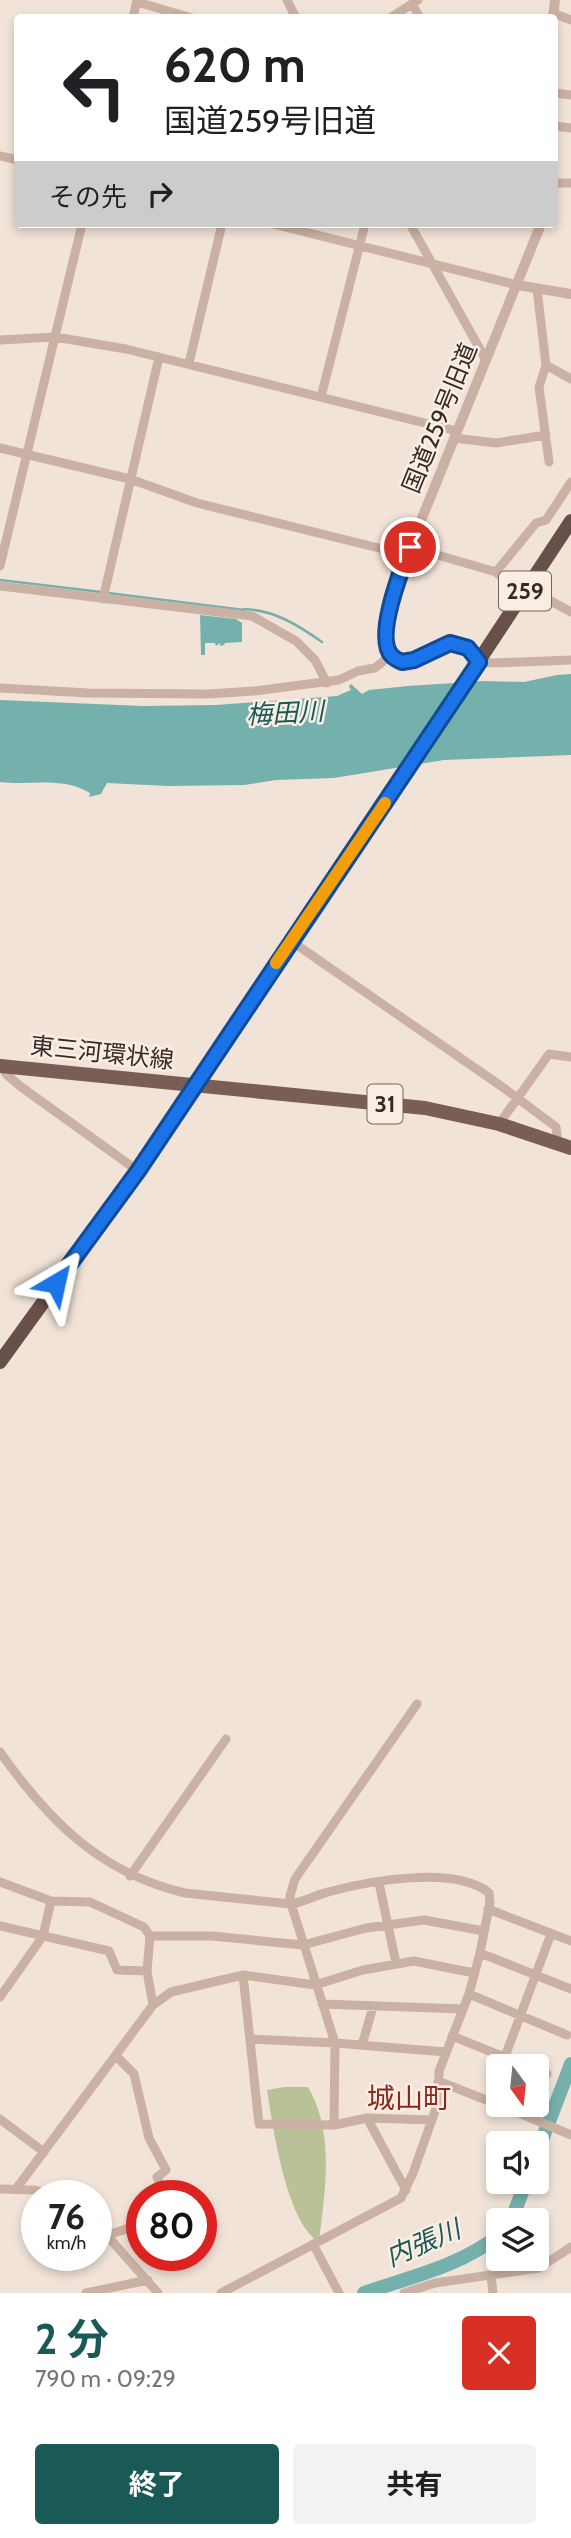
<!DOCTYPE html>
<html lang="ja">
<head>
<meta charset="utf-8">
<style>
  :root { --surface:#fff; --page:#f2f2f2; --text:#202124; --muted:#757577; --accent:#195956 }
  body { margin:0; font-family:Cabin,"Noto Sans JP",sans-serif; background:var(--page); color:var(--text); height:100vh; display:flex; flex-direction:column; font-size:26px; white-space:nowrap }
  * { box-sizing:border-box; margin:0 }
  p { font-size:23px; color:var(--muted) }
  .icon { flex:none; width:38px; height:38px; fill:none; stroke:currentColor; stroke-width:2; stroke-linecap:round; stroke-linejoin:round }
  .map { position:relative; height:2293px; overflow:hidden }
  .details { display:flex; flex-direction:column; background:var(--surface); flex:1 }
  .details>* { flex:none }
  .hud { position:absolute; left:14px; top:14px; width:544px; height:214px; border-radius:7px; box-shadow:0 4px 10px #0003; background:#fff; color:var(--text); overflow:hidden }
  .needle { width:46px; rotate:165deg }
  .tools { position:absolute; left:486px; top:2054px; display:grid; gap:14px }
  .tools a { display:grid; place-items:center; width:63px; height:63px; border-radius:7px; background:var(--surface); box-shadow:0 4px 10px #0003; font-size:35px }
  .speed { position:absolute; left:21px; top:2180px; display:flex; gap:14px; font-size:35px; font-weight:700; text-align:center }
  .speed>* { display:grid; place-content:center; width:91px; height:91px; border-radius:50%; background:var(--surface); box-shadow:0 4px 10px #0003; line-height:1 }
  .speed small { font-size:18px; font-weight:400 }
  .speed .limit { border:10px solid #d22; background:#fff; color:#111 }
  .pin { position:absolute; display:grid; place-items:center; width:60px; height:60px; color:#fff; margin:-30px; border:4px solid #fff; border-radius:50%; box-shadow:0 2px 7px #0007 }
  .me { position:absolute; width:77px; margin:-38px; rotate:36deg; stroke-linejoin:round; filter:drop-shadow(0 0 5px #0008) }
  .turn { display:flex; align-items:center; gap:24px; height:147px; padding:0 35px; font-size:32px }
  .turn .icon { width:91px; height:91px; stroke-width:2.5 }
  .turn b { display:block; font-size:49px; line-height:60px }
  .then { display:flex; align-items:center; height:66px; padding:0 35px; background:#0003; gap:14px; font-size:26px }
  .round { display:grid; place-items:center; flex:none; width:74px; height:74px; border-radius:7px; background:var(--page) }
  .headline { display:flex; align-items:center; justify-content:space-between; height:119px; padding:0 35px }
  h1 { font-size:42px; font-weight:700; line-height:52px; color:var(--accent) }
  .primary-button { display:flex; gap:14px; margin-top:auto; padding:14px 35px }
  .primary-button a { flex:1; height:80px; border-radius:7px; background:var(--accent); color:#fff; font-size:28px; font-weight:700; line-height:80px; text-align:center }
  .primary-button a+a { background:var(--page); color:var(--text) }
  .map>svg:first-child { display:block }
  .green { fill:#b9c297 }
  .water { fill:#75b1ac }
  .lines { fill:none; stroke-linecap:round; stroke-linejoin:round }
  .stream { stroke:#75b1ac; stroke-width:2.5 }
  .river { stroke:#75b1ac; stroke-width:14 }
  .minor-tunnel { stroke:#ccbeb4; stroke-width:9; stroke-dasharray:9 4.5; stroke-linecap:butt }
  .minor { stroke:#cbb1a3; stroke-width:9 }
  .tertiary { stroke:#cbb1a3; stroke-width:10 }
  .primary { stroke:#795d56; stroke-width:14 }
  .trunk { stroke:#684f49; stroke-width:14 }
  .route-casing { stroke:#114b97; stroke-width:18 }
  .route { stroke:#1a73e8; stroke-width:12 }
  .slow { stroke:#f59e0b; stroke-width:12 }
  .labels { text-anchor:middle; stroke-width:5; stroke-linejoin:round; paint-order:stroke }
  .shield { fill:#faeee4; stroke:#71645f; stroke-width:2 }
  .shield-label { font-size:23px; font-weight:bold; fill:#362926 }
  .street-label { font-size:24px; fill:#362926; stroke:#faeee4 }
  .water-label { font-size:26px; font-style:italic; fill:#195956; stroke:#faeee4 }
  .quarter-label { font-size:28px; fill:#89281b; stroke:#faeee4 }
</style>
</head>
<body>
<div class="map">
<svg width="571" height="2293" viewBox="0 0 571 2293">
  <rect width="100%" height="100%" fill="#f2e3d8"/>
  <!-- green -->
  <path class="green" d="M284,2087H308C335,2133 325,2191 319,2242C286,2222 273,2127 267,2090Z"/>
  <!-- water -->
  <path class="water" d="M200,615L236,619L242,623V642L225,643L224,645L220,646V643L216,646L215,643H205V655H201Z
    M571,674V755L444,760L334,778L276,780L244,785L168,786L107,783L101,794L89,797L90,793C61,776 31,786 0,782V700L143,706L216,705L337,696L351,690L349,686L351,684L362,694L369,690L408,686L484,681L524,682L557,675Z"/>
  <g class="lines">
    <!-- stream -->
    <path class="stream" d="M0,580L101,592
      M108,593L244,610
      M244,609C274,610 298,625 322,642"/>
    <!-- river -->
    <path class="river" d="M537,2153L571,2064
      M511,2221L526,2182
      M364,2293C410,2277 461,2266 499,2235"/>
    <!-- minor-tunnel -->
    <path class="minor-tunnel" d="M503,578L531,590"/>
    <!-- minor -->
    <path class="minor" d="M287,0L296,18
      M137,2L192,18
      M412,4L420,18
      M553,13L571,20
      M133,18L137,0
      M390,18L418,0
      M555,93L571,95
      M555,126L571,128
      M0,156L18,160
      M555,183H571
      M273,224L517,285
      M410,224L486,360
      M537,289L546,365L571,379
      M0,340L55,337L126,349L457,431
      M189,363L222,224
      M546,365L539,387L549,462
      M321,397L365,224
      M454,438L496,443L546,435
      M0,448L130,479L197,503L407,555
      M410,547L496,572L503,578
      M0,566L82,224
      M496,572L536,523L546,520L571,482
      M0,586L252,616L296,641L315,660L327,683
      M538,594L571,612
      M103,599L159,357
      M479,662L494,663L571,660
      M0,688L88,693L208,694L254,691L339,680L358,671L375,668L391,655
      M291,941L501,1086L556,1127L558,1142
      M2,1066L6,1074L20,1086L138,1171
      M499,1124L549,1054L571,1057
      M0,1752C49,1821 100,1873 185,1893L291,1904C305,1902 315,1895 328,1892C368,1881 455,1865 489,1893L490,1902L480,1953L469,1994L439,2071V2100L413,2173L401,2198L221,2293
      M130,1876L226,1739
      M0,1882L51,1901L90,1902L144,1927L150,1936L147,1971L153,2005
      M379,1883L396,1963
      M488,1909L571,1941
      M0,1926L109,1951L117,1970L147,1971
      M150,1936H212L303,1945L366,1928L424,1920L484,1931
      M480,1953L571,1989
      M243,1975L259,2124L334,2125L367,2118L432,2120
      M469,1994L567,2035
      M0,1997L43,1936L51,1901
      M322,2004L463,2009
      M452,2036L529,2067
      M250,2039L335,2043L446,2052
      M362,2045L373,2007
      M117,2057L134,2074L149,2138L166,2170L157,2177L165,2196
      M501,2067L551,1934
      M537,2070L547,2074
      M438,2081L499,2105
      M489,2101L499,2074
      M500,2105L571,2135
      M367,2118L406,2190
      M0,2119L44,2152
      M334,2125L335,2043L291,1904L290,1896L295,1879L417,1704
      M0,2189L35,2190L57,2196
      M16,2189L153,2005L171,1992L243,1975L315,1985L363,1970L414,1961L474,1973
      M96,2223L158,2293
      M108,2235L135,2226L142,2221
      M313,2244L339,2293
      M491,2276L493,2293
      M86,2293L148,2280
      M404,2293L435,2283L539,2268L571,2247"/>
    <!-- tertiary -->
    <path class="tertiary" d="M553,18L555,0
      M517,285L571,294
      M479,662L468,648L450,643L414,660L402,662L391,655C381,628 392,602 399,575L541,224"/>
    <!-- primary -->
    <path class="primary" d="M0,1066L425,1108L499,1124L571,1148"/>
    <!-- trunk -->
    <path class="trunk" d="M0,1362L138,1171L401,779L571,521"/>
  </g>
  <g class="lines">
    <defs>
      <path id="route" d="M56,1283L138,1171L479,662L468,648L450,643L414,660L402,662C398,660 395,659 392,656C374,638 402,568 410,547"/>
    </defs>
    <!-- route casing -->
    <use href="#route" class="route-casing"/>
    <!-- route -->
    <use href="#route" class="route"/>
    <!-- slow -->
    <path class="slow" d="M276,963L385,803"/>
  </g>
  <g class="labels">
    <!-- shield labels -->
    <g class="shield">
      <rect x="499" y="571.5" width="52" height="39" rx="5"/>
      <rect x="367.5" y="1084.5" width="35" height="39" rx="5"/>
    </g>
    <g class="shield-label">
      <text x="525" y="599">259</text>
      <text x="385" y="1112">31</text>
    </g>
    <!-- street labels -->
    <g class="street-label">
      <text transform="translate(440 418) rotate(-68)" y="8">国道259号旧道</text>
      <text transform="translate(102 1053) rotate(6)" y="8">東三河環状線</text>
    </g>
    <!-- water labels -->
    <g class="water-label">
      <text transform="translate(285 713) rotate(-3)" y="9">梅田川</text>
      <text transform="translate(423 2243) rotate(-23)" y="9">内張川</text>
    </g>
    <!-- quarter labels -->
    <g class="quarter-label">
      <text x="409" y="2108">城山町</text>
    </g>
  </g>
</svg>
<div class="tools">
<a><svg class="needle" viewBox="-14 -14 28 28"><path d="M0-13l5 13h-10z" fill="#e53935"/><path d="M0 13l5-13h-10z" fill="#757577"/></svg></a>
<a><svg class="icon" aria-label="sound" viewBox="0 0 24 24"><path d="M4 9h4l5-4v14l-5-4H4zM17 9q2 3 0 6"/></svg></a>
<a><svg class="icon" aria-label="layers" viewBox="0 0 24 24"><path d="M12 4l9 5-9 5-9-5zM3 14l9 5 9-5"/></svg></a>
</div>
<div class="speed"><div>76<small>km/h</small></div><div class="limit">80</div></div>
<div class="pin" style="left:410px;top:547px;background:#d93025"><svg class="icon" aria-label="arrive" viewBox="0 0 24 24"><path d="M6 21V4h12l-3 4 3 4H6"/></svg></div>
<svg class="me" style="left:56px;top:1283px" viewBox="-20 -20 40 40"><path d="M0-17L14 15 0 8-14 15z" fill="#1a73e8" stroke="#fff" stroke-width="4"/></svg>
<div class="hud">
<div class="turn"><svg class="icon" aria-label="left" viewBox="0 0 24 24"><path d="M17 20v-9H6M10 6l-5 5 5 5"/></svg><div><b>620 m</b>国道259号旧道</div></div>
<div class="then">その先<svg class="icon" aria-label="right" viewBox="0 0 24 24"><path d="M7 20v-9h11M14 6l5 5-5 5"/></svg></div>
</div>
</div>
<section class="details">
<div class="headline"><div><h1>2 分</h1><p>790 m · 09:29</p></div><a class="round" style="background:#d93025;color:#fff"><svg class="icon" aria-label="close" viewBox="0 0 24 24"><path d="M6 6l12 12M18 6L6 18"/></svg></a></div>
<div class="primary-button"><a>終了</a><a>共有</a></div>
</section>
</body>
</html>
